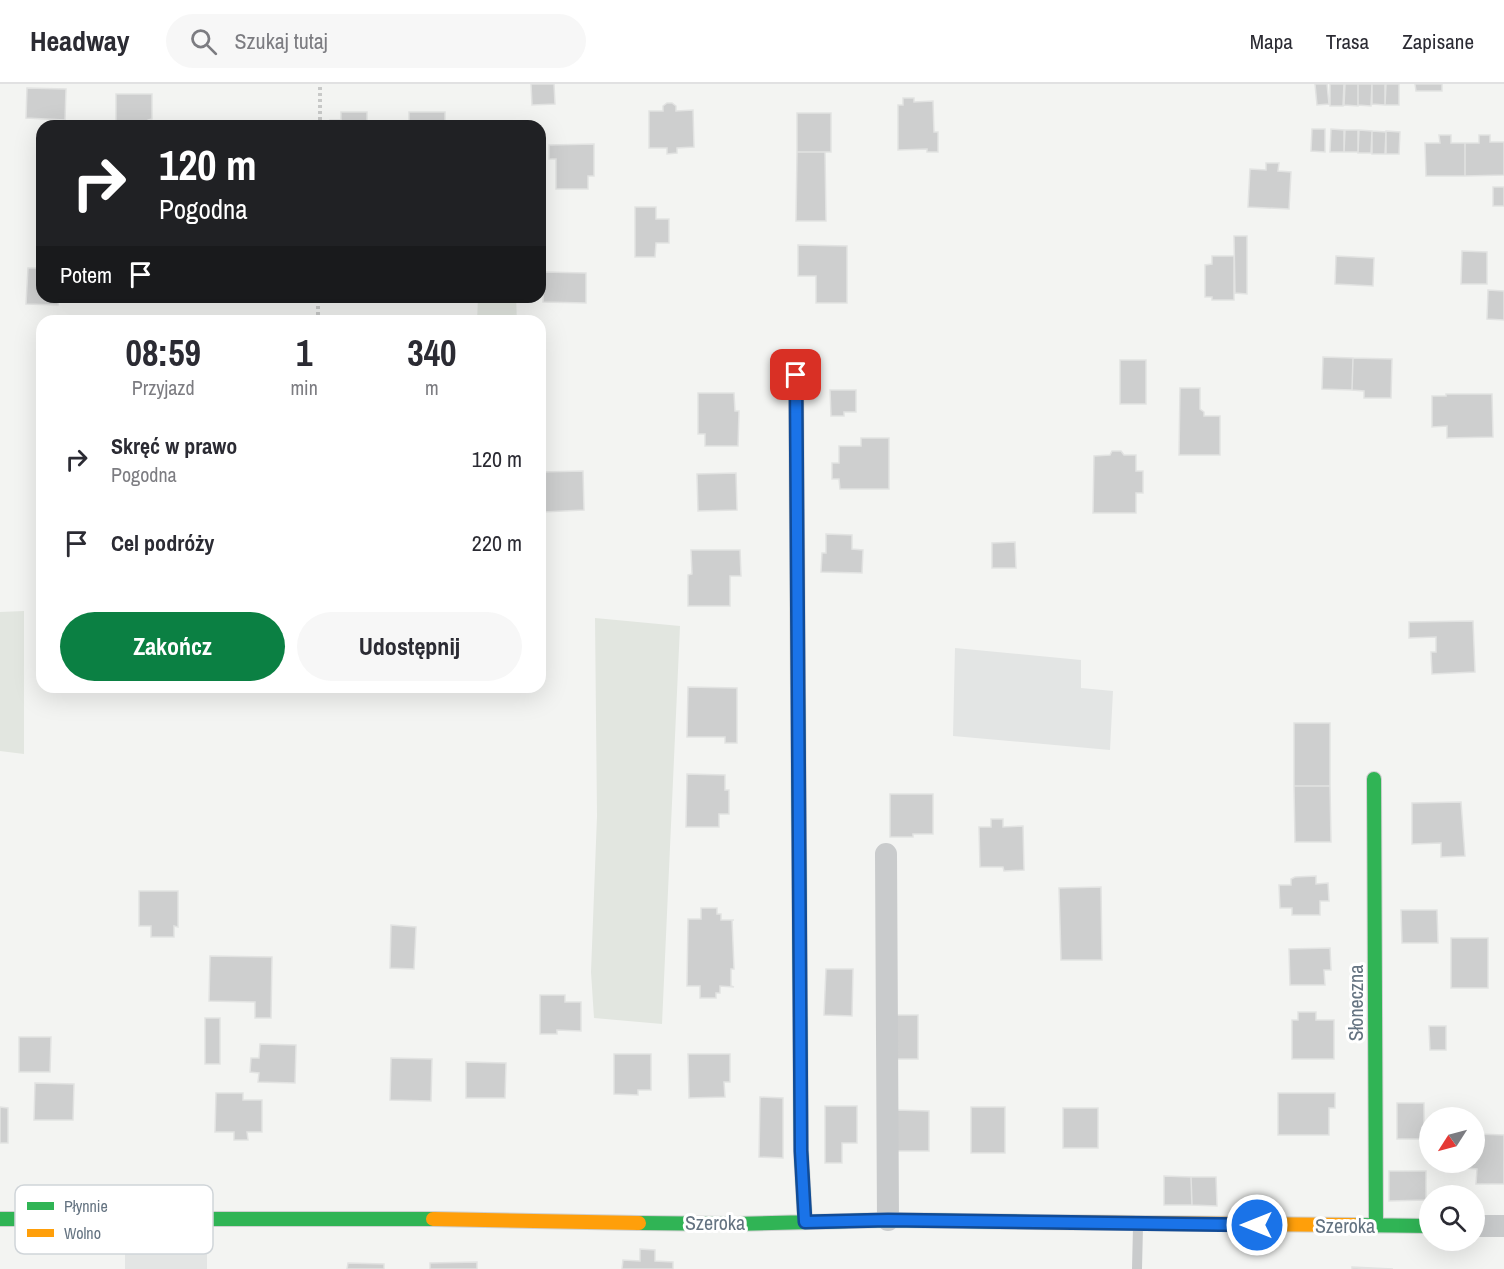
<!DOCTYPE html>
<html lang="pl">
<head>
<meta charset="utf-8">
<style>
  :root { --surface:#fff; --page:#f7f7f7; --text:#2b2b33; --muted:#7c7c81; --line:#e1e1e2; --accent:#0b8043 }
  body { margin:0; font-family:"Archivo Narrow",sans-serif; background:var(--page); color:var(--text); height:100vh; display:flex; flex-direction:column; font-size:22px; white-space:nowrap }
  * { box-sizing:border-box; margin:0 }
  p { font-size:20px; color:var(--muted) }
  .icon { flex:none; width:33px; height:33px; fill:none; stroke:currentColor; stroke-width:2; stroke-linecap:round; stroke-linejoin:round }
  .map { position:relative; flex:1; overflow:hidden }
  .sheet { position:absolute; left:36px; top:231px; width:510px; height:378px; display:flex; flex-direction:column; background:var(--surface); border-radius:18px; box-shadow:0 6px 24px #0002 }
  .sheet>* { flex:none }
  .top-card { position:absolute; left:36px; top:36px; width:510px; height:183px; border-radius:18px; box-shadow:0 6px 24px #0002; background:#202124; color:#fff; overflow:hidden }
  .needle { width:39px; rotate:234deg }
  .buttons { position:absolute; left:1419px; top:1023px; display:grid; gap:12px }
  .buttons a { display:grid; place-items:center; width:66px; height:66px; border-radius:50%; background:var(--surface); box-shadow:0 6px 24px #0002; font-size:30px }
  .pin { position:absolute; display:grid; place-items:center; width:51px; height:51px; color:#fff; margin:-26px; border-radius:12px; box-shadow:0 3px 9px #0006 }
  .me { position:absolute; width:66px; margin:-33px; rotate:270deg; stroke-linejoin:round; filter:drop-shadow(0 0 4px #0008) }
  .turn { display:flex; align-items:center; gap:21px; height:126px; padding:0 24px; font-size:27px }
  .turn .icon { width:78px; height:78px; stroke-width:2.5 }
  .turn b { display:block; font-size:42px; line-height:51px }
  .then { display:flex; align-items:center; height:57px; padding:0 24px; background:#0003; gap:12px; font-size:22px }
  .eta { display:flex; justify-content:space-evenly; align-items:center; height:102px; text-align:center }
  .eta b { font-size:36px; font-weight:700; line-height:42px }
  .button { display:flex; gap:12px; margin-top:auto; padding:12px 24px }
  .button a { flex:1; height:69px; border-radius:36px; background:var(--accent); color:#fff; font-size:24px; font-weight:700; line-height:69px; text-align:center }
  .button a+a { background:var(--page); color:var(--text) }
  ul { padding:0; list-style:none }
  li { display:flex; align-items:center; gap:18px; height:84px; padding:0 24px }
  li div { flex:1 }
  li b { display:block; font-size:22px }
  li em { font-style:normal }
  header { display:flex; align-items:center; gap:36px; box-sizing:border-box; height:84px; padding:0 30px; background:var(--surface); border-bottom:2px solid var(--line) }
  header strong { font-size:28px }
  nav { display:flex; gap:33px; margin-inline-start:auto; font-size:21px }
  .search { width:420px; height:54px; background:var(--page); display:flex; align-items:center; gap:15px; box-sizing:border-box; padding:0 21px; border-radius:33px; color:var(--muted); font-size:22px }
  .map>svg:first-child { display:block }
  .built { fill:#e3e5e4 }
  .green { fill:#e2e6e0 }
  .building { fill:#cecfcf; stroke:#e2e3e2; stroke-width:1.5 }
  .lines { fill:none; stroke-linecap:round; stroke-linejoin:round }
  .fast-casing { stroke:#cfd0d0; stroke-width:16 }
  .slow-casing { stroke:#cfd0d0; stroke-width:16 }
  .path { stroke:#c8c9c8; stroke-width:4; stroke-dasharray:3 3; stroke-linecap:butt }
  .lane { stroke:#c9cbcc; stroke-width:10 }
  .street { stroke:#c9cbcc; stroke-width:22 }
  .fast { stroke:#30b455; stroke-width:14 }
  .slow { stroke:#ff9f0a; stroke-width:14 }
  .route-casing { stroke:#114b97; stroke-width:15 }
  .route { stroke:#1a73e8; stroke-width:10 }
  .labels { text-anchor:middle; stroke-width:6; stroke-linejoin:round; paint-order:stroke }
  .street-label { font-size:20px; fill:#647381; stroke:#fff }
  .key { fill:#fff; stroke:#d0d5d9; stroke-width:1.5 }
  .key-label { font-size:16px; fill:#647381 }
</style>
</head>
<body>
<header>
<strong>Headway</strong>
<div class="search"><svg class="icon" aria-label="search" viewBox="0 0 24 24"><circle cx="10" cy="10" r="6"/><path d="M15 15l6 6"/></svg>Szukaj tutaj</div>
<nav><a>Mapa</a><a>Trasa</a><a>Zapisane</a></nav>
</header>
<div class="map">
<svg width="1504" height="1185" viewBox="0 0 1504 1185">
  <rect width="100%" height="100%" fill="#f3f4f2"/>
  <!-- built -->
  <path class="built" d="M955,564L1081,576V604L1113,607L1110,666L953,652Z
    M125,1151L207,1163V1185H125Z"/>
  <!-- green -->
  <path class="green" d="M478,213H516L517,237H477Z
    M24,527V670L0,667V528Z
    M595,534L680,542L662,940L594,934L591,888L597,732Z"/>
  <!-- building -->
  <path class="building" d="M531,0H554L555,20L532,21Z
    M1315,0H1327L1329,20L1317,21Z
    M1330,0H1344L1343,22H1330Z
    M1345,0H1358V22L1344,21Z
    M1358,0H1372L1371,22L1358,21Z
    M1372,0H1385V21L1372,20Z
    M1386,0H1399V21H1385Z
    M1415,0H1442V7H1416Z
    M27,4L66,5L65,36L26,34Z
    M116,10H152V35L148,36V42H116Z
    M903,14H914V18L933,17L934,48H938V68H927V65L898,66V21H903Z
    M667,19H672L676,22V27L693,26L694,63L677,64V69L667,70V64H649V27H663V22Z
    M341,28H367V42H330V36H341Z
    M409,28H445V42H409Z
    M797,29H831V68H797Z
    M178,40H200V42H178Z
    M1312,45H1325V68L1311,67Z
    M1331,45L1344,46V68H1330Z
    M1345,46H1358V68H1344Z
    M1359,46L1372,47L1371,69H1358Z
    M1372,47L1386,48L1385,70H1372Z
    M1386,47L1400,48L1399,70H1386Z
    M1439,51H1451V59H1465V92H1426L1425,59H1440Z
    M1479,51H1490V58H1504V91L1465,92V59H1479Z
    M594,60V92H588V105H556V75H549V61Z
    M797,68H825L826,137H796Z
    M1266,79H1279L1278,87L1291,88L1289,125L1248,123L1250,85L1266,86Z
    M1493,103H1504V122H1493Z
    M635,123H656V135H669V159H656L655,173H635Z
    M1234,152H1247V210L1235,209Z
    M798,161L847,162V219H816V192H798Z
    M1462,167L1487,168V200H1461Z
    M41,170L42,213H59L58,221L26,220L28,184H41Z
    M1212,172H1234V216H1212V213H1205V181L1212,180Z
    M1336,172L1374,174L1373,202L1335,200Z
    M544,188L586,189V219L543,218Z
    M1488,206L1504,207V236L1487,235Z
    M358,213H377V216H358Z
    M1323,273L1353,274L1352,306L1322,305Z
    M1353,274L1392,275L1391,314H1364V307L1352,306Z
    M1120,276H1146V320H1120Z
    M1180,304H1200V325L1204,328V332H1220V371H1179Z
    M830,306H856V328H844V332H831Z
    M698,309H734L735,327H739L738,362H705V350H698Z
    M1446,310H1492L1493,353L1447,354V342L1432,343V312H1446Z
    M861,354H889V405H840L839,395H832V379H839V362H861Z
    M1112,367H1121L1124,371H1136V387H1143V409H1136V429H1093L1094,372L1110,371Z
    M583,387L584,426L543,428L541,388Z
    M736,389L737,426L698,427L697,390Z
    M826,450L852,451V465L863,466L862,489L821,488L822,469H826Z
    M1015,458L1016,484H992V459Z
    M691,466H740L741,492H730V522H688V491L692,490Z
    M1473,537L1475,588L1432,590L1431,568H1436V553L1409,554V538Z
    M688,603L737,604V659H725V653H687Z
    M1294,639H1330V702H1294Z
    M687,690L725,691V706H729V730H719V743H686Z
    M1294,702H1330L1331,758H1295Z
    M890,710H933V750H913V753H890Z
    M1461,718L1465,772L1441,773V759L1412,760V719Z
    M991,735H1003V743L1023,742L1024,786L1004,787L1003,783H980L979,743H991Z
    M1316,792V800L1328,799L1329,817H1320V831H1292V824H1280L1279,801H1291V795L1295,793Z
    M1101,803L1102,876H1061L1059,804Z
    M139,807H178V843L174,842V853H151V842H139Z
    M701,824H717V830H721V836H734H732L734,885H731V902L734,903L720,902V909H716V914H700V902H687L688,835H701Z
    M1401,826H1437L1438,859H1402Z
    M391,841L416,843L414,885L390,884Z
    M1451,854H1488V904H1451Z
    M1330,864L1331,886H1324L1325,901H1290L1289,865Z
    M210,872L272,873L271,934H255V918L209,917Z
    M826,885H853L852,932L824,931Z
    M540,911H565V918H581V947L557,946V950H540Z
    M1298,928H1316V936H1334V975H1292V936H1298Z
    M894,931H918V975H894Z
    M205,934H220V980H205Z
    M1429,942H1446V966H1430Z
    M19,953H51L50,988H19Z
    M260,960L296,961L295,999L258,998L259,989L250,988L251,974H259Z
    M614,970H651V1006H638V1011L614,1010Z
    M688,970H730V998H724L725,1013L689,1014Z
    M391,974L432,975L431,1017L390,1016Z
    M466,978L506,979L505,1014H466Z
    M35,999L74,1000L73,1036H34Z
    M216,1009H243V1016H262V1048H247L248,1056H234V1048H215Z
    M1278,1009H1335V1024H1329V1051H1278Z
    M760,1013L783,1014V1074L759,1073Z
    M1397,1019H1424V1055H1397Z
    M825,1022H857V1059H842V1079H825Z
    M0,1023L8,1024V1059H0Z
    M971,1023H1005V1069H971Z
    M1063,1024H1098V1064H1063Z
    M897,1026L929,1027V1067H896Z
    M1477,1050L1504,1051V1100H1476L1477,1085L1466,1084V1078H1474Z
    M1389,1087H1426V1116L1389,1117Z
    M1164,1092L1191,1093L1192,1121H1164Z
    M1191,1093H1216L1217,1122L1192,1121Z
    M640,1165L655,1166V1177L673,1178V1185H622L623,1176L640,1177Z
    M477,1178V1185H430V1179Z
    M348,1179L384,1180V1185H347Z
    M1352,1183L1393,1185H1352Z"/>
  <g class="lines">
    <defs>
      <path id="fast" d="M798,604L801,1067L805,1138
        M1374,695L1376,1142
        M0,1135H433
        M639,1139L734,1140L888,1136L1030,1138
        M1354,1141L1430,1142"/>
      <path id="slow" d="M796,291L798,604
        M433,1135L639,1139
        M1030,1138L1354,1141"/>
    </defs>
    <!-- fast casing -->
    <use href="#fast" class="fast-casing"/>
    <!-- slow casing -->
    <use href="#slow" class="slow-casing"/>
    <!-- path -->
    <path class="path" d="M320,42V0
      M318,237V213"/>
    <!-- lane -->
    <path class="lane" d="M1137,1185L1138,1143"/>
    <!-- street -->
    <path class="street" d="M886,770L888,1136
      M1474,1142H1504"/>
    <!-- fast -->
    <use href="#fast" class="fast"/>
    <!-- slow -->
    <use href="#slow" class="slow"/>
  </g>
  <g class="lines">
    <defs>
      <path id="route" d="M796,291L801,1067L805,1138L888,1136L1257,1141"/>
    </defs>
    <!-- route casing -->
    <use href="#route" class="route-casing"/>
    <!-- route -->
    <use href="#route" class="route"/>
  </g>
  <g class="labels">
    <!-- street labels -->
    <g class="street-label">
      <text transform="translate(1356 919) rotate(-90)" y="7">Słoneczna</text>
      <text x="715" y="1146">Szeroka</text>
      <text x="1345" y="1149">Szeroka</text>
    </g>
  </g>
  <!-- legend -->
  <rect x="15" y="1101" width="198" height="69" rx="9" class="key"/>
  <rect x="27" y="1118" width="27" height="8" fill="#30b455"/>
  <rect x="27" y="1145" width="27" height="8" fill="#ff9f0a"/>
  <g class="key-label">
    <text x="64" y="1128">Płynnie</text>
    <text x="64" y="1155">Wolno</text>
  </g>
</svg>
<div class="buttons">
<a><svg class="needle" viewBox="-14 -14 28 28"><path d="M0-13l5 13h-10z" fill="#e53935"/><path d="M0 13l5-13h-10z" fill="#7c7c81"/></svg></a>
<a><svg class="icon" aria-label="search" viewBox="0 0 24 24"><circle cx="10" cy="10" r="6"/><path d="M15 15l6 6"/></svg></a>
</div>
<div class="pin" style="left:796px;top:291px;background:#d93025"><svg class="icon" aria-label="arrive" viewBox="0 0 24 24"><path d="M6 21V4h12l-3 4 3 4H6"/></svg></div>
<svg class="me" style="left:1257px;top:1141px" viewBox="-20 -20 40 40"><circle r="17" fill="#1a73e8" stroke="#fff" stroke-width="3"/><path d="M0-11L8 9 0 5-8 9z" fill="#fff"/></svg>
<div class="top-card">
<div class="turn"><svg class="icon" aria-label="right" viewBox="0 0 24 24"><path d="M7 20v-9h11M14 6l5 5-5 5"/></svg><div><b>120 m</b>Pogodna</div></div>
<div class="then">Potem<svg class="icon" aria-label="arrive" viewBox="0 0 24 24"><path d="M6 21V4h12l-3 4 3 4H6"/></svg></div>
</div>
<section class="sheet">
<div class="eta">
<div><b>08:59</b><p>Przyjazd</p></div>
<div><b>1</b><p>min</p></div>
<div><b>340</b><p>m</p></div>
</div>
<ul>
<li><svg class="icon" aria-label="right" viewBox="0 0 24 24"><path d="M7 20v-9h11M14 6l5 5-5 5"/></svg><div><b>Skręć w prawo</b><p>Pogodna</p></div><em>120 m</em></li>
<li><svg class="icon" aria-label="arrive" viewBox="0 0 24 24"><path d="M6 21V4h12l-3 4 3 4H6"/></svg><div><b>Cel podróży</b></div><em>220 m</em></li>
</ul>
<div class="button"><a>Zakończ</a><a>Udostępnij</a></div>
</section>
</div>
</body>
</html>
